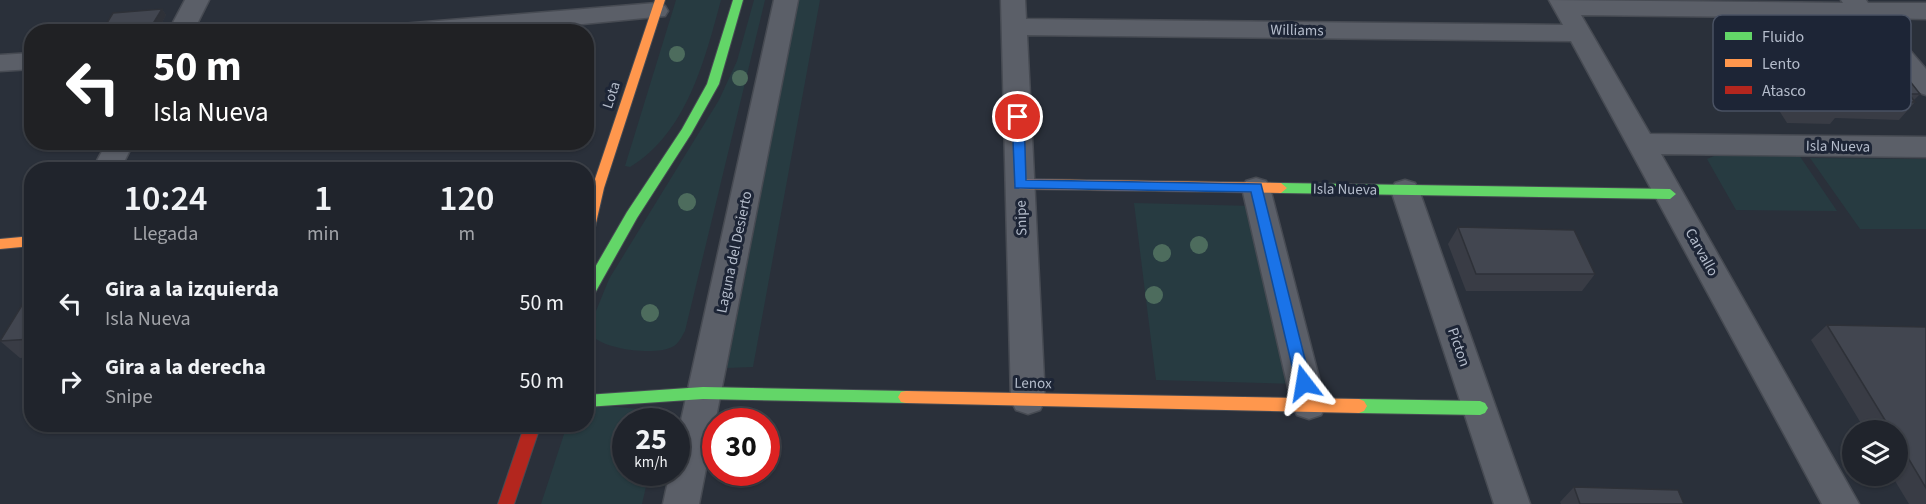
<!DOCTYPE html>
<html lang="es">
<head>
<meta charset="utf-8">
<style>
  :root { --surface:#20242c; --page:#2d3038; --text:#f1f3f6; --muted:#a2a4a9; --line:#3d4148 }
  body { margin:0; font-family:"Source Sans 3",sans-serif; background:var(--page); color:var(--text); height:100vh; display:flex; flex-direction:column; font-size:22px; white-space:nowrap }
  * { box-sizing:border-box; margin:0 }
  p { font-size:20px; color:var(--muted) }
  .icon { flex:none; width:33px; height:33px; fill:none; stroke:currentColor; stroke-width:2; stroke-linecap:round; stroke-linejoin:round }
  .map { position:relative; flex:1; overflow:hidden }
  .drawer { position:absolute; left:24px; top:162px; width:570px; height:270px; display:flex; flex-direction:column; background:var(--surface); border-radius:24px; box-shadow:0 2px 4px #0004,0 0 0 2px var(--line) }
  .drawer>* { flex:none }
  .banner { position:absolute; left:24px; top:24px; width:570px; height:126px; border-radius:24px; box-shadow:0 2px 4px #0004,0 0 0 2px var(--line); background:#202124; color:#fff; overflow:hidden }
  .fabs { position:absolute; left:1842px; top:420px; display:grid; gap:12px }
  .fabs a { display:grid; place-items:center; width:66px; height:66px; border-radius:50%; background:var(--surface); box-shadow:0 2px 4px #0004,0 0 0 2px var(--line); font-size:30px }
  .speed { position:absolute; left:612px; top:408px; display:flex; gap:12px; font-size:30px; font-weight:700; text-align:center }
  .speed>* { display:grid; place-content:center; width:78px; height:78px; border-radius:50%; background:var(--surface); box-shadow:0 2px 4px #0004,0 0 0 2px var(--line); line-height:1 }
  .speed small { font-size:15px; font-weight:400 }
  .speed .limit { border:9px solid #d22; background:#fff; color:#111 }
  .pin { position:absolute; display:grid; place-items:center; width:51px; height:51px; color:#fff; margin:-26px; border:3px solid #fff; border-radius:50%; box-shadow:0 2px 6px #0007 }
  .me { position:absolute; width:66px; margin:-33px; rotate:346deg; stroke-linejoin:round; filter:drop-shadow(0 0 4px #0008) }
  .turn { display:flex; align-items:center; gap:21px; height:126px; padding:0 30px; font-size:27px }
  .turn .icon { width:78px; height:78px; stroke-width:2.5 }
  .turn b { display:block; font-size:42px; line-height:51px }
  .eta { display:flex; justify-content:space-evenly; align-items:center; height:102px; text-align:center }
  .eta b { font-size:36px; font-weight:600; line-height:42px }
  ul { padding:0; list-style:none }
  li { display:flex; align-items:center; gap:18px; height:78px; padding:0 30px }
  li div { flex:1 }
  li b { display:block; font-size:22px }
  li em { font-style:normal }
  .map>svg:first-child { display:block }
  .green { fill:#273b41 }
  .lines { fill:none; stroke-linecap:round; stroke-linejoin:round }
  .street-casing { stroke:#474b53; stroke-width:3 }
  .fast-casing { stroke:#474b53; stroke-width:2 }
  .slow-casing { stroke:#474b53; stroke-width:2 }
  .jam-casing { stroke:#474b53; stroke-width:2 }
  .street { fill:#5b5f68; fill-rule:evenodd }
  .fast { fill:#63d668; fill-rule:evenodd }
  .slow { fill:#ff974d; fill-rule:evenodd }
  .jam { fill:#b3261e; fill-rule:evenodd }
  .tree { fill:#4d6c5d }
  .wall { fill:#393c45 }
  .shaded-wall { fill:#2e3138 }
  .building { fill:#424650; stroke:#2e3138; stroke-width:1.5 }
  .route { fill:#1a73e8; stroke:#114b97; stroke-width:1.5 }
  .labels { text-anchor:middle; stroke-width:6; stroke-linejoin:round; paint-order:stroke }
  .street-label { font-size:15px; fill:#b4bccb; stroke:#1d2536 }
  .key { fill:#1d2536; stroke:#4a5263; stroke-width:1.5 }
  .key-label { font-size:16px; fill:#b4bccb }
</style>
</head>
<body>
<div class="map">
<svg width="1926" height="504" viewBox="0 0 1926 504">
  <rect width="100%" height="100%" fill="#2a303a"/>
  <!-- green -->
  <path class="green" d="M676,0H721C705,59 687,133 630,167L625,166Z
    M754,0H765L685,331C682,336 679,343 674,346C657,356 612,350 596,339L594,316L609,279L719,100L737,61Z
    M799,0H820L753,367L727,368Z
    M1799,155L1837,211L1736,210L1707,159L1714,156Z
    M1810,158L1926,159V229H1860Z
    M1134,203L1254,206L1297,384L1156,380Z
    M587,404L659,411L662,415L661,421L626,422V472L649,473L642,504H541L567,425L586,424Z"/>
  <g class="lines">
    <defs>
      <path id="street" d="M185,0H209L193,32H168Z
        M774,0H798L699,504H663L670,472H676V443Z
        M1001,0H1025L1026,19L1563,25L1549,0L1843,3L1841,0H1866L1868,3H1926V19L1882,18L1926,69V95L1917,92L1855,18L1581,15L1650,134L1926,137V157L1661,154L1859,504H1822L1571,41L1027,35L1045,400L1040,410L1028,414L1016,410L1011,400Z
        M656,3L665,6L668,11L665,16L501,32H390L393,26L402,24Z
        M32,53V69L0,71V55Z
        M107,142H134L120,170H92Z
        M1256,178L1266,181L1270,188L1326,405L1321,415L1309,419L1297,415L1292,405L1242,188L1246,181Z
        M1405,180L1415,183L1419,190L1530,504H1494L1391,190L1395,183Z"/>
      <path id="fast" d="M733,0H743L719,84L691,134L637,218L591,300L586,301V283L627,212L682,129L707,84Z
        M1281,183L1670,189L1676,194L1670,199L1281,193L1275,188Z
        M703,387L906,391L911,392L914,397L911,402L906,403L703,399L586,407V395Z
        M1359,399L1480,401L1485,403L1488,408L1485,413L1480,415L1359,413L1354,411L1351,406L1354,401Z"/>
      <path id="slow" d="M655,0H665L604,188L593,236L586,241V208L592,188Z
        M1020,179L1281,183L1287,188L1281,193L1020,189L1014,184Z
        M32,236V246L0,249V239Z
        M906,391L1359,399L1364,401L1367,406L1364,411L1359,413L906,403L901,402L898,397L901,392Z"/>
      <path id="jam" d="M525,424H541L514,504H498Z"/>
    </defs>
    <!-- street casing -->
    <use href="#street" class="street-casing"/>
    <!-- fast casing -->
    <use href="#fast" class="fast-casing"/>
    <!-- slow casing -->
    <use href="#slow" class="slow-casing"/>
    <!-- jam casing -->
    <use href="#jam" class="jam-casing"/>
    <!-- street -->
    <use href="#street" class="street"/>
    <!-- fast -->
    <use href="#fast" class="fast"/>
    <!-- slow -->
    <use href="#slow" class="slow"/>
    <!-- jam -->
    <use href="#jam" class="jam"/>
  </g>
  <!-- trees -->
  <g class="tree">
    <circle cx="677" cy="54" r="8"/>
    <circle cx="740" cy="78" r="8"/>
    <circle cx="687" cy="202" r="9"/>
    <circle cx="1199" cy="245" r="9"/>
    <circle cx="1162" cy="253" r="9"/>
    <circle cx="1154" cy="295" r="9"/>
    <circle cx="650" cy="313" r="9"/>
  </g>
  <!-- wall -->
  <path class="wall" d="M162,9L166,15L157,32L102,31Z
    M1765,54L1825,76L1829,71L1900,80L1920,94L1914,100L1915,102L1899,120L1835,118L1830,124L1787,123L1775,104H1766L1756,91L1761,85L1752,72Z
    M1458,227L1595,274L1582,291H1466L1448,244Z
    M32,289V357L20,358L0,341Z
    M1827,325L1926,327V504H1909L1892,476H1898V430H1865L1811,340Z
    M1574,487L1684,504H1561L1560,502Z"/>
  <!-- shaded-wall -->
  <path class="shaded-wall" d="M162,9L166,15L157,32H155L151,27Z"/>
  <!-- building -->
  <path class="building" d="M162,9L151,27L102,31L113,13Z
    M1765,54L1809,55L1825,76H1833L1829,71L1894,72L1900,80H1909L1920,94H1909L1915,102L1851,101L1845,94H1837L1845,106L1802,105L1788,86H1779L1770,73L1779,74Z
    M1458,227L1574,230L1595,274H1476Z
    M32,289V339L0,341Z
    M1827,325L1926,327V488L1898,441V430H1891Z
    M1574,487L1678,490L1684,504H1580Z"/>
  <!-- route -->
  <path class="route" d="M1018,113L1024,117L1026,180L1261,184L1311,383L1309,388L1304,389L1299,388L1296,383L1251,192L1015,188L1012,117Z"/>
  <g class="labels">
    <!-- street labels -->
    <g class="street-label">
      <text transform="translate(1297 30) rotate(1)" y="5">Williams</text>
      <text transform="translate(611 95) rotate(-72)" y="5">Lota</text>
      <text transform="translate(1838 146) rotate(1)" y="5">Isla Nueva</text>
      <text transform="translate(1345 189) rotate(1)" y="5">Isla Nueva</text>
      <text transform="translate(1021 218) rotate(-92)" y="5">Snipe</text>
      <text transform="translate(734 252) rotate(-78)" y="5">Laguna del Desierto</text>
      <text transform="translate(1702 252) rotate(61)" y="5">Carvallo</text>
      <text transform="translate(1459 347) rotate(71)" y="5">Picton</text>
      <text transform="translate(1033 383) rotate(1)" y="5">Lenox</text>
    </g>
  </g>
  <!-- legend -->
  <rect x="1713" y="15" width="198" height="96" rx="9" class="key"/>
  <rect x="1725" y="32" width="27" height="8" fill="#63d668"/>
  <rect x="1725" y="59" width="27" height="8" fill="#ff974d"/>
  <rect x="1725" y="86" width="27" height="8" fill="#b3261e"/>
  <g class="key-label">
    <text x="1762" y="42">Fluido</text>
    <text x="1762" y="69">Lento</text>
    <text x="1762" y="96">Atasco</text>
  </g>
</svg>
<div class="fabs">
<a><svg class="icon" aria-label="layers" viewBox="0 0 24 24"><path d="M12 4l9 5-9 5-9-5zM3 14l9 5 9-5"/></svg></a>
</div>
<div class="speed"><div>25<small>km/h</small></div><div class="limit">30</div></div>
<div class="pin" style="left:1018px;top:117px;background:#d93025"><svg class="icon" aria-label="arrive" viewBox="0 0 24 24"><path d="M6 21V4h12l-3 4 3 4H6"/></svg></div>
<svg class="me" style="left:1304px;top:383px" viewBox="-20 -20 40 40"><path d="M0-17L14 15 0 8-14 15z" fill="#1a73e8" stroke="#fff" stroke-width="4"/></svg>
<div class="banner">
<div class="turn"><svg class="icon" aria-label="left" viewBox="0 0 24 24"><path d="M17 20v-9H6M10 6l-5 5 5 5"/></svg><div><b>50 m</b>Isla Nueva</div></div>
</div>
<section class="drawer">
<div class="eta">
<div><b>10:24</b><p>Llegada</p></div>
<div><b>1</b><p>min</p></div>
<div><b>120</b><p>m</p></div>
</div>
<ul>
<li><svg class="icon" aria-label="left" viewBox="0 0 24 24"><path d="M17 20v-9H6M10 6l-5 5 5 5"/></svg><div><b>Gira a la izquierda</b><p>Isla Nueva</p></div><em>50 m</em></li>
<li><svg class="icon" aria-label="right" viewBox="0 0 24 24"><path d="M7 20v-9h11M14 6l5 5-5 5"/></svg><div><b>Gira a la derecha</b><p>Snipe</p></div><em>50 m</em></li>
</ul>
</section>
</div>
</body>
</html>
